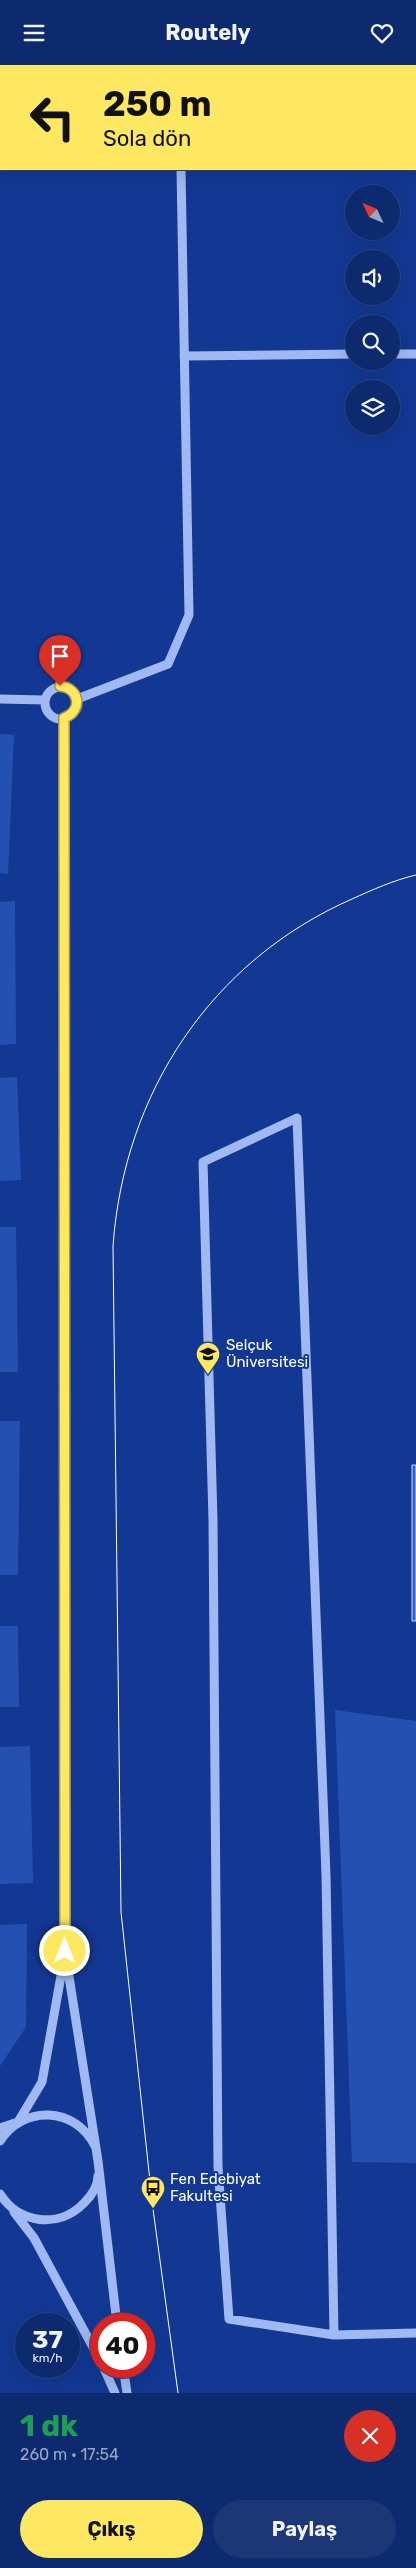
<!DOCTYPE html>
<html lang="tr">
<head>
<meta charset="utf-8">
<style>
  :root { --surface:#0e2a6e; --page:#1c3676; --text:#f1f3f6; --muted:#9ba7c2; --line:#2e4681; --accent:#ffe861 }
  body { margin:0; font-family:Rubik,sans-serif; background:var(--page); color:var(--text); height:100vh; display:flex; flex-direction:column; font-size:19px; white-space:nowrap }
  * { box-sizing:border-box; margin:0 }
  p { font-size:16px; color:var(--muted) }
  .icon { flex:none; width:28px; height:28px; fill:none; stroke:currentColor; stroke-width:2; stroke-linecap:round; stroke-linejoin:round }
  .map { position:relative; height:2328px; overflow:hidden }
  .details { display:flex; flex-direction:column; background:var(--surface); flex:1 }
  .details>* { flex:none }
  .top-card { position:absolute; left:0px; top:0px; width:416px; height:105px; box-shadow:0 5px 20px #0002,0 0 0 1px var(--line); background:#ffe861; color:#111; overflow:hidden }
  .needle { width:32px; rotate:314deg }
  .fabs { position:absolute; left:345px; top:120px; display:grid; gap:10px }
  .fabs a { display:grid; place-items:center; width:55px; height:55px; border-radius:50%; background:var(--surface); box-shadow:0 5px 20px #0002,0 0 0 1px var(--line); font-size:25px }
  .speed { position:absolute; left:15px; top:2248px; display:flex; gap:10px; font-size:25px; font-weight:700; text-align:center }
  .speed>* { display:grid; place-content:center; width:65px; height:65px; border-radius:50%; background:var(--surface); box-shadow:0 5px 20px #0002,0 0 0 1px var(--line); line-height:1 }
  .speed small { font-size:12px; font-weight:400 }
  .speed .limit { border:8px solid #d22; background:#fff; color:#111 }
  .pin { position:absolute; display:grid; place-items:center; width:42px; height:42px; color:#fff; margin:-51px -21px; border-radius:50% 50% 50% 0; rotate:-45deg; box-shadow:0 0 5px #0007 }
  .pin .icon { rotate:45deg }
  .me { position:absolute; width:55px; margin:-28px; rotate:0deg; stroke-linejoin:round; filter:drop-shadow(0 0 4px #0008) }
  .turn { display:flex; align-items:center; gap:18px; height:105px; padding:0 20px; font-size:22px }
  .turn .icon { width:65px; height:65px; stroke-width:2.5 }
  .turn b { display:block; font-size:35px; line-height:42px }
  .round { display:grid; place-items:center; flex:none; width:52px; height:52px; border-radius:26px; background:var(--page) }
  .head { display:flex; align-items:center; justify-content:space-between; height:85px; padding:0 20px }
  h1 { font-size:30px; font-weight:700; line-height:38px; color:#1e9e55 }
  .button { display:flex; gap:10px; margin-top:auto; padding:10px 20px }
  .button a { flex:1; height:58px; border-radius:30px; background:var(--accent); color:#111; font-size:20px; font-weight:700; line-height:58px; text-align:center }
  .button a+a { background:var(--page); color:var(--text) }
  header { display:flex; justify-content:space-between; align-items:center; height:65px; padding:0 20px; background:var(--surface); font-size:22px; font-weight:700 }
  .map>svg:first-child { display:block }
  .green { fill:#2450b2 }
  .building { fill:#365eba; stroke:#c7d8fd }
  .lines { fill:none; stroke-linecap:round; stroke-linejoin:round }
  .minor { stroke:#a0b9f2; stroke-width:9 }
  .tram { stroke:#fff; stroke-width:1 }
  .route-casing { stroke:#a6973f; stroke-width:12 }
  .route { stroke:#ffe861; stroke-width:9 }
  .labels { text-anchor:middle; stroke-width:4; stroke-linejoin:round; paint-order:stroke }
  .poi-label { font-size:15px; fill:#fff; stroke:#123893; text-anchor:start }
</style>
</head>
<body>
<header><svg class="icon" aria-label="menu" viewBox="0 0 24 24"><path d="M4 6h16M4 12h16M4 18h16"/></svg>Routely<svg class="icon" aria-label="heart" viewBox="0 0 24 24"><path d="M12 20l-8-8c-3-5 5-10 8-4 3-6 11-1 8 4z"/></svg></header>
<div class="map">
<svg width="416" height="2328" viewBox="0 0 416 2328">
  <rect width="100%" height="100%" fill="#123893"/>
  <!-- green -->
  <path class="green" d="M0,669L14,670L8,809L0,808Z
    M15,836L16,979L0,980V837Z
    M17,1012L21,1115L0,1116V1013Z
    M0,1162H16L18,1307H0Z
    M0,1356H20L18,1510H0Z
    M0,1561H18L19,1642H0Z
    M335,1645L416,1656V2098L352,2097Z
    M30,1681L33,1818L0,1819V1682Z
    M27,1859L26,1962L0,2001V1860Z"/>
  <!-- building -->
  <path class="building" d="M49,0H87V1H49Z
    M0,16H1L0,77Z
    M412,1400H416V1556H412Z"/>
  <g class="lines">
    <!-- minor -->
    <path class="minor" d="M180,0V1
      M391,289H416
      M184,291L354,289
      M45 638a16 16 0 1 1 32 0a16 16 0 1 1-32 0Z
      M0,634L45,635
      M77,634L168,599L189,550L181,104
      M64,653L65,1886L98,2096L117,2259
      M0,2063L18,2057L42,2017L64,1894
      M0,2076C23,2040 75,2041 95,2081
      M0,2129C19,2159 59,2164 84,2138C91,2131 98,2121 98,2111
      M14,2147L34,2173L101,2297
      M334,2270L326,1810L297,1053L203,1097L213,1455L218,2102L229,2254L334,2270L416,2268
      M103,2301L115,2328
      M123,2301L127,2328"/>
    <!-- tram -->
    <path class="tram" d="M178,2328L153,2144L121,1847L113,1181C124,1028 211,896 352,834C372,825 394,815 416,810"/>
  </g>
  <g class="lines">
    <defs>
      <path id="route" d="M60,621C80,623 83,646 64,653L65,1886"/>
    </defs>
    <!-- route casing -->
    <use href="#route" class="route-casing"/>
    <!-- route -->
    <use href="#route" class="route"/>
  </g>
  <!-- icons -->
  <defs>
    <symbol id="university-pin" viewBox="-11 -11 22 30"><path d="M0 17L-7.5 6A9.5 9.5 0 1 1 7.5 6Z" fill="#ffe861" stroke="#123893"/><path d="M0-5L7-2L0 1L-7-2ZM-4 1L0 2.5L4 1V4Q0 6-4 4Z" fill="#111"/></symbol>
    <symbol id="bus-pin" viewBox="-11 -11 22 30"><path d="M0 17L-7.5 6A9.5 9.5 0 1 1 7.5 6Z" fill="#ffe861" stroke="#123893"/><path d="M-5-6H5V4H4V6H2V4H-2V6H-4V4H-5ZM-3.5-4V0h7V-4ZM-3.5 1.2v1.5H-2V1.2ZM2 1.2v1.5H3.5V1.2Z" fill="#111"/></symbol>
  </defs>
  <g fill-rule="evenodd">
    <use href="#university-pin" x="194" y="1275" width="28" height="38"/>
    <use href="#bus-pin" x="139" y="2109" width="28" height="38"/>
  </g>
  <g class="labels">
    <!-- poi labels -->
    <g class="poi-label">
      <text x="226" y="1285">Selçuk<tspan x="226" dy="17">Üniversitesi</tspan></text>
      <text x="170" y="2119">Fen Edebiyat<tspan x="170" dy="17">Fakultesi</tspan></text>
    </g>
  </g>
</svg>
<div class="fabs">
<a><svg class="needle" viewBox="-14 -14 28 28"><path d="M0-13l5 13h-10z" fill="#e53935"/><path d="M0 13l5-13h-10z" fill="#9ba7c2"/></svg></a>
<a><svg class="icon" aria-label="sound" viewBox="0 0 24 24"><path d="M4 9h4l5-4v14l-5-4H4zM17 9q2 3 0 6"/></svg></a>
<a><svg class="icon" aria-label="search" viewBox="0 0 24 24"><circle cx="10" cy="10" r="6"/><path d="M15 15l6 6"/></svg></a>
<a><svg class="icon" aria-label="layers" viewBox="0 0 24 24"><path d="M12 4l9 5-9 5-9-5zM3 14l9 5 9-5"/></svg></a>
</div>
<div class="speed"><div>37<small>km/h</small></div><div class="limit">40</div></div>
<div class="pin" style="left:60px;top:621px;background:#d93025"><svg class="icon" aria-label="arrive" viewBox="0 0 24 24"><path d="M6 21V4h12l-3 4 3 4H6"/></svg></div>
<svg class="me" style="left:65px;top:1886px" viewBox="-20 -20 40 40"><circle r="17" fill="#ffe861" stroke="#fff" stroke-width="3"/><path d="M0-11L8 9 0 5-8 9z" fill="#fff"/></svg>
<div class="top-card">
<div class="turn"><svg class="icon" aria-label="left" viewBox="0 0 24 24"><path d="M17 20v-9H6M10 6l-5 5 5 5"/></svg><div><b>250 m</b>Sola dön</div></div>
</div>
</div>
<section class="details">
<div class="head"><div><h1>1 dk</h1><p>260 m · 17:54</p></div><a class="round" style="background:#d93025;color:#fff"><svg class="icon" aria-label="close" viewBox="0 0 24 24"><path d="M6 6l12 12M18 6L6 18"/></svg></a></div>
<div class="button"><a>Çıkış</a><a>Paylaş</a></div>
</section>
</body>
</html>
